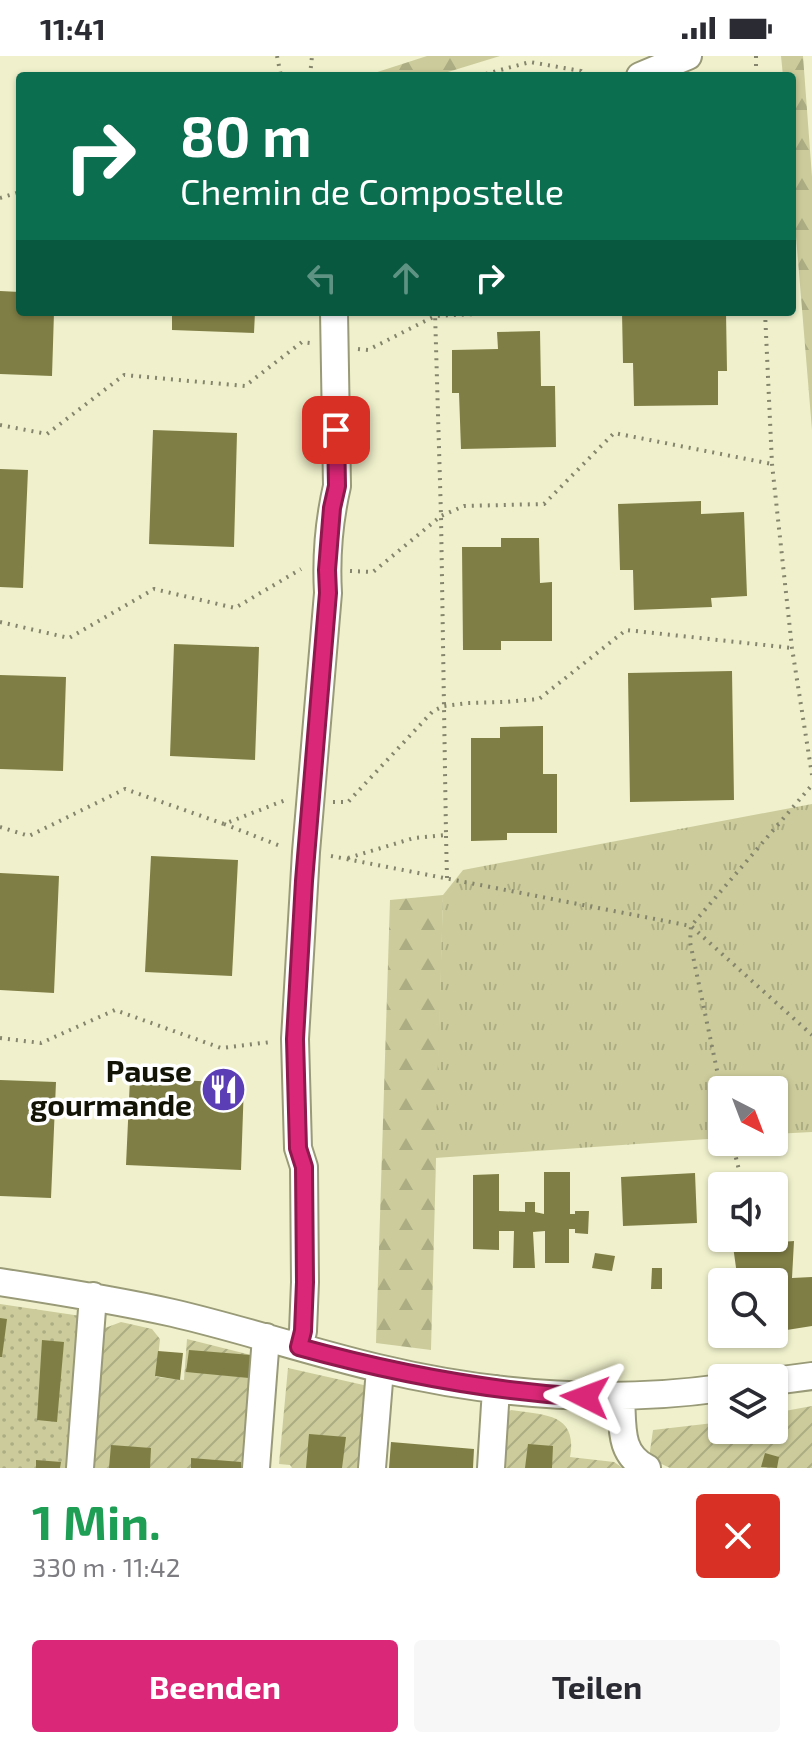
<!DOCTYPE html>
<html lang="de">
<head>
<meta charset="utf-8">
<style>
  :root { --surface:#fff; --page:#f7f7f7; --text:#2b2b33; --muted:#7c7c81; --accent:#db2777 }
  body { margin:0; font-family:"Exo 2",sans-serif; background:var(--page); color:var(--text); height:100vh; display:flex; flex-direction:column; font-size:30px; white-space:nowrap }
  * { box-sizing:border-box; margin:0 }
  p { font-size:26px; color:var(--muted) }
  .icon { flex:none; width:44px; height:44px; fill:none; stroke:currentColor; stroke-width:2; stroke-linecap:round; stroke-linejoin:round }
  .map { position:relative; height:1412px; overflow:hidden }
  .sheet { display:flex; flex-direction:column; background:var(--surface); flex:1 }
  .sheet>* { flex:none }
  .hud { position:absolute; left:16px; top:16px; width:780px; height:244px; border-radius:8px; box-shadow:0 2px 6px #0004; background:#0b6e4f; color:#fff; overflow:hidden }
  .needle { width:52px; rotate:138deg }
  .fabs { position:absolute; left:708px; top:1020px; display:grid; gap:16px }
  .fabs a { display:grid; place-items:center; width:80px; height:80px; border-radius:8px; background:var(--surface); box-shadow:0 2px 6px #0004; font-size:40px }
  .pin { position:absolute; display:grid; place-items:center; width:68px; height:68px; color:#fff; margin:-34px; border-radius:16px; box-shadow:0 4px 12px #0006 }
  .me { position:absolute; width:88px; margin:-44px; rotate:273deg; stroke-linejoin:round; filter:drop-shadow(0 0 6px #0008) }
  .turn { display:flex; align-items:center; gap:28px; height:168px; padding:0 32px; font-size:36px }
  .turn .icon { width:104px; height:104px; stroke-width:2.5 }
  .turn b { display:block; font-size:56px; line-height:68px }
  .lanes { display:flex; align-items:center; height:76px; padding:0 32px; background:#0003; justify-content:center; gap:40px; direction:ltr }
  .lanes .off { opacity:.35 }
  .round { display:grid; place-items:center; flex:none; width:84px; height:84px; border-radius:8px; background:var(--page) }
  .head { display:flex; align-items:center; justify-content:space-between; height:136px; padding:0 32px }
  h1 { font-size:48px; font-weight:700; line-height:60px; color:#1e9e55 }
  .action { display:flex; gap:16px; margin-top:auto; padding:16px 32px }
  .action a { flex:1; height:92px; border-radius:8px; background:var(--accent); color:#fff; font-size:32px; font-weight:700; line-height:92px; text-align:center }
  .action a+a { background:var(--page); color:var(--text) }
  .status { display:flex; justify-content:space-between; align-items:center; height:56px; padding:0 40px; background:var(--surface); direction:ltr }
  .status svg { height:22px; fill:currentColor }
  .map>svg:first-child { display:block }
  .grass { fill:url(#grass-dots) }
  .forest { fill:url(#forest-firs) }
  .park { fill:url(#park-tufts) }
  .garden { fill:url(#garden-furrows) }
  .building { fill:#7f7e45 }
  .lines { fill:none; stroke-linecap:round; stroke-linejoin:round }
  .minor-casing { stroke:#999a77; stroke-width:30 }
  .path { stroke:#84856c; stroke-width:4; stroke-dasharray:2 6; stroke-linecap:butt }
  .minor { stroke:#fff; stroke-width:26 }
  .route-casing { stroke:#8e194d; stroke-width:20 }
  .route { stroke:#db2777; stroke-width:14 }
  .labels { text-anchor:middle; stroke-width:7; stroke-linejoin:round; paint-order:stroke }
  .poi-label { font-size:30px; font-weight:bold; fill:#131306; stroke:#fff; text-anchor:end }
</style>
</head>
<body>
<div class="status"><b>11:41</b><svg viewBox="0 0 49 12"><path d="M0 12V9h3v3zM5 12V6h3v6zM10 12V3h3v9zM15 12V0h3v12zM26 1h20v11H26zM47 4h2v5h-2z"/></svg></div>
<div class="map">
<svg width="812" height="1412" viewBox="0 0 812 1412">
  <defs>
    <pattern id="grass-dots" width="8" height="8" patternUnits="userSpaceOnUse" patternTransform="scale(2)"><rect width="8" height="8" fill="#cbcb9b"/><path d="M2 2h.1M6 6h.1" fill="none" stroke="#adad84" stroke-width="1.8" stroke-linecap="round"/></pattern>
    <pattern id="forest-firs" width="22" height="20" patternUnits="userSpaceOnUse" patternTransform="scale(2)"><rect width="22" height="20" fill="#cbcb9b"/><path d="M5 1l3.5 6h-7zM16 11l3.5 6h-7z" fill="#adad84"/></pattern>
    <pattern id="park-tufts" width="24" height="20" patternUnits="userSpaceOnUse" patternTransform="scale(2)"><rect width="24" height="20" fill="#cbcb9b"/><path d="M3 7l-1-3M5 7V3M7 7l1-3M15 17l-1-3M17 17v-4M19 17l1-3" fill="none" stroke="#adad84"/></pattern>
    <pattern id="garden-furrows" width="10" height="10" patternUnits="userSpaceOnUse" patternTransform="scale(2)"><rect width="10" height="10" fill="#cbcb9b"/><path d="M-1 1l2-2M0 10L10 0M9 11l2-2" fill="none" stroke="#adad84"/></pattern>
  </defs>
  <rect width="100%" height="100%" fill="#f0f1cc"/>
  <!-- grass -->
  <path class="grass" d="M0,1248L81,1260L73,1412H0Z"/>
  <!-- forest -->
  <path class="forest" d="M427,0H500L435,20H365Z
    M781,0H803L812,121V374L792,132V20H783Z
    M443,839L431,1294L376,1287L390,844Z"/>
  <!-- park -->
  <path class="park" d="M812,748V1076L774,1078V1034H722V1082L435,1102L443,839L463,814Z"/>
  <!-- garden -->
  <path class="garden" d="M121,1266L152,1273L160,1283L156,1321L184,1324L187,1283L251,1299L249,1322L257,1323L250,1412H87L97,1275Z
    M288,1312L368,1330L361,1412H292L290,1409L279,1408Z
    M812,1350V1412H670L649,1402L653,1374L722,1366V1374H774V1357Z
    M511,1354C544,1359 578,1357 570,1401L614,1406L623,1412H499L504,1359Z"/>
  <!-- building -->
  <path class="building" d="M0,235L20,236V256H54L52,320L0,318Z
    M172,256H255L254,277L172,274Z
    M622,256H726L727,315H718V349L634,350L633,307H623Z
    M540,275L541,330H555L556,391L461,393L459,337H452V294L498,293L497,276Z
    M153,374L237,377L234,491L149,488Z
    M0,413L28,414L23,532L0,531Z
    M701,445V458L744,456L747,540L711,542L712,551L634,554L633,514H620L618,448Z
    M501,482H539L540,527L552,526V585H501V594H463L462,491H501Z
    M174,588L259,591L255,704L170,700Z
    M732,615L734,744L630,746L628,617Z
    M0,619L66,621L63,715L0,713Z
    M543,670V718H557V777H507V784L471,785V682H500V671Z
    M151,800L238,804L232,920L145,916Z
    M0,817L59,820L54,937L0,934Z
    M130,1022L244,1027L241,1114L126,1109Z
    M0,1024L56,1026L51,1142L0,1140Z
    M544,1116H570V1158H575V1155H589L588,1178L575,1177V1173H569V1207H545V1175L533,1176L535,1212H513L514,1175H499V1194L473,1193V1119L499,1118V1155L525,1156V1146H535V1156L544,1158Z
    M695,1117L697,1167L623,1170L621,1121Z
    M794,1185L792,1222L812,1221V1270L774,1276V1226H738L733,1190Z
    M595,1197L615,1200L612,1215L592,1212Z
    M652,1212H662V1233H651Z
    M0,1262L7,1263L2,1301H0Z
    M42,1284L64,1286L57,1366L37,1364Z
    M189,1294L251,1299L249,1322L186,1316Z
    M158,1295L183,1297L180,1324L155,1320Z
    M309,1378L346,1381L342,1412H306Z
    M391,1386L474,1393L473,1412H389Z
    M528,1388L553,1390L552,1412H525Z
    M111,1389L151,1392L150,1412H109Z
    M765,1397L779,1401L777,1412L761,1411Z
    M191,1402L241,1406V1412H191Z
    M36,1404L61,1406L60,1412H36Z"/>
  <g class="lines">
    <defs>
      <path id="minor" d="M640,20L688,0
        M0,1226C58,1235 116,1244 173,1257C242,1273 310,1296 378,1312C491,1339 607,1348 722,1332
        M299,1291L303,1275L305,1226L304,1111L298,1092L295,983L306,796L328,537C326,502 329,465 337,430L334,256
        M774,1325L812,1320
        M621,1341C623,1369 618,1398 647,1412
        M80,1412L93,1240
        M256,1412L266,1281
        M372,1412L380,1313
        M491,1412L496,1333"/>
    </defs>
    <!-- minor casing -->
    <use href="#minor" class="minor-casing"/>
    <!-- path -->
    <path class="path" d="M277,0L281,20
      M756,0V20
      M310,20L312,0
      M478,20L530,6L581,15L586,20
      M0,142L20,136
      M765,256L772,408L792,592L812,719
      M358,293L368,294L435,260L517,256
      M0,369L47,378L124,319L245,330L302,286L310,287
      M350,515L373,516L441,460L464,450L544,448L614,377L772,408
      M0,566L69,582L154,533L235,552L301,513
      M333,746H348L433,655L444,650L468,647L504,646L539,643L626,574L792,592
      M224,768L283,791
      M0,771L29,780L125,733L224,768L288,743
      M446,780L447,822
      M331,800L691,870L812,979
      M348,802L414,782L446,779L441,460L435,256
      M0,982L41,987L115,954L221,992L271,986
      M722,1038L690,886L691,870L812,729
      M732,1086L743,1130"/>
    <!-- minor -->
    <use href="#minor" class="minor"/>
  </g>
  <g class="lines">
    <defs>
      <path id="route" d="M336,374L337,430L332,452L327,514L328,537L304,825L295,983L298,1092L304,1111L305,1226L303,1275L299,1291C393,1317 487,1335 585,1341"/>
    </defs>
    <!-- route casing -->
    <use href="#route" class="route-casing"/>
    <!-- route -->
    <use href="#route" class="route"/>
  </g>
  <!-- icons -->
  <defs>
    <symbol id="restaurant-disc" viewBox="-11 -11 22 22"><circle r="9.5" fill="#5b3eb6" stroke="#fff"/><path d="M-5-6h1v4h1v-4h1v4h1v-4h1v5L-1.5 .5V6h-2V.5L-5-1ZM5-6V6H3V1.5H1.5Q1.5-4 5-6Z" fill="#fff"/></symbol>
  </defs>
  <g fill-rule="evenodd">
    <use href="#restaurant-disc" x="198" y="1008" width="51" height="51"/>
  </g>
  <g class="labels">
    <!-- poi labels -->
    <g class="poi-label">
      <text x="192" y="1026">Pause<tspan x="192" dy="34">gourmande</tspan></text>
    </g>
  </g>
</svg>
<div class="fabs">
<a><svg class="needle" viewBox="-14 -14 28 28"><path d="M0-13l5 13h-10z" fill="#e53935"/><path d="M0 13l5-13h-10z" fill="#7c7c81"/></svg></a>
<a><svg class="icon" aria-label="sound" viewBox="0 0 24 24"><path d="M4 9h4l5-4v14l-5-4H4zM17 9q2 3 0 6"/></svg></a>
<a><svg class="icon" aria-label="search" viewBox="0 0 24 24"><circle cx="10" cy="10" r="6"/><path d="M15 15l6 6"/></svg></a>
<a><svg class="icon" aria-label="layers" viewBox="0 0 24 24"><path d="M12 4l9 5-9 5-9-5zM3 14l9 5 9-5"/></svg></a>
</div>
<div class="pin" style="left:336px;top:374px;background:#d93025"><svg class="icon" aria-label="arrive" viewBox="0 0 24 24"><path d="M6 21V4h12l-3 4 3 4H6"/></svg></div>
<svg class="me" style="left:585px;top:1341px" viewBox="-20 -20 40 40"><path d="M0-17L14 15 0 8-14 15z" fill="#db2777" stroke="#fff" stroke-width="4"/></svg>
<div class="hud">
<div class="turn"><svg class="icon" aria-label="right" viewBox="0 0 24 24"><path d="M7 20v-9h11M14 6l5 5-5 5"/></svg><div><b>80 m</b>Chemin de Compostelle</div></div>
<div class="lanes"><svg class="icon off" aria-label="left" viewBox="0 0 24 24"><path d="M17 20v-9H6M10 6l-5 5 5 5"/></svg><svg class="icon off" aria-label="ahead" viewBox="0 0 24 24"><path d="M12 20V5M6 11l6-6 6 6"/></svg><svg class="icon" aria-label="right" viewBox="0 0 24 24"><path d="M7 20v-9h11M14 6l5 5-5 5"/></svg></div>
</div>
</div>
<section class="sheet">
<div class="head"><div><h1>1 Min.</h1><p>330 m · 11:42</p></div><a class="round" style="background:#d93025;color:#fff"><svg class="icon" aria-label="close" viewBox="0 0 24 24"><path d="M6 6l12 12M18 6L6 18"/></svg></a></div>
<div class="action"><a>Beenden</a><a>Teilen</a></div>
</section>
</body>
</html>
